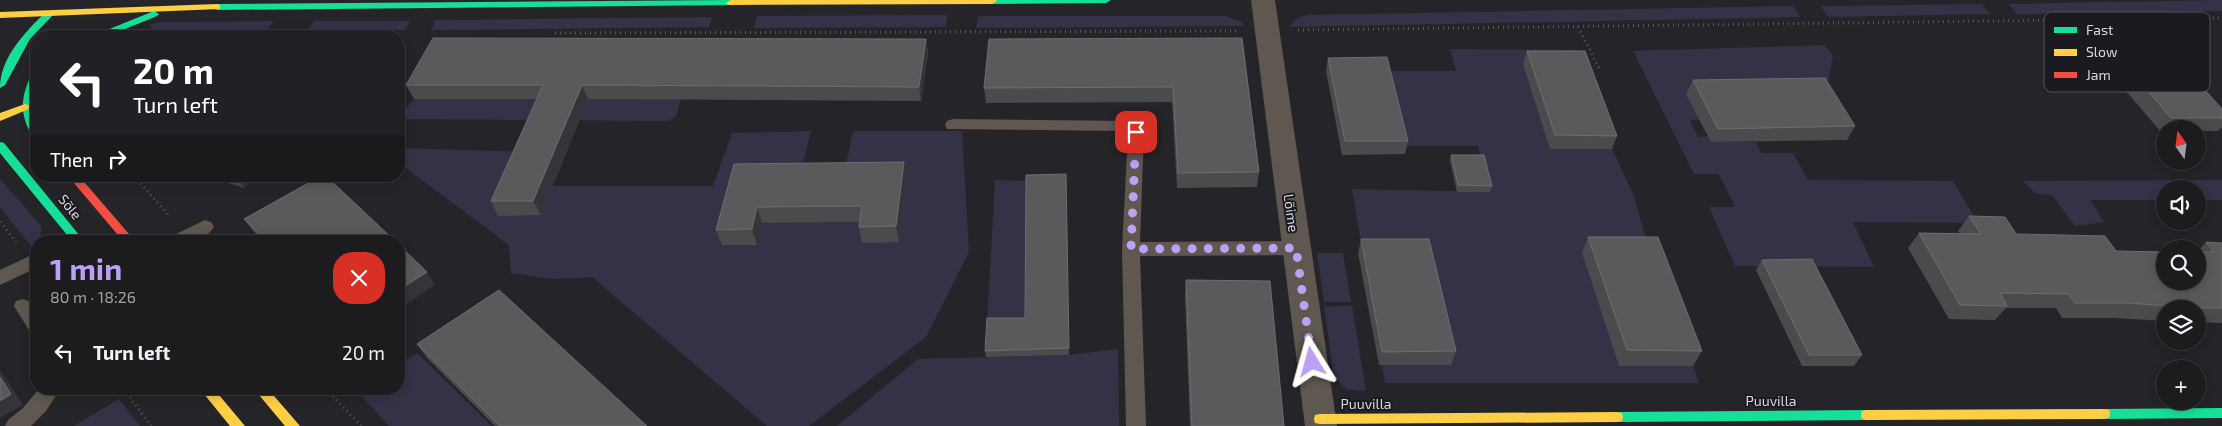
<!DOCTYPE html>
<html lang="en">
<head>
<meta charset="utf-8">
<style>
  :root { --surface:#1c1c1f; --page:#252528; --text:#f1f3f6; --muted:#a0a1a4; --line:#3a3a3d; --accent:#bca0f2 }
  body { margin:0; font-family:"Exo 2",sans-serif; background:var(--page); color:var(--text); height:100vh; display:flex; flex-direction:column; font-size:19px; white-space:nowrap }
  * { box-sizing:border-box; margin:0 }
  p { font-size:16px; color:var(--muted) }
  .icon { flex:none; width:28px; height:28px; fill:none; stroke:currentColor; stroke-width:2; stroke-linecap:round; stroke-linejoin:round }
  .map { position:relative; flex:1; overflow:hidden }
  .panel { position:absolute; left:30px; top:235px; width:375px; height:160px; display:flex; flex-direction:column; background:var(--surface); border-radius:20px; box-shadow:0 2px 12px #0003,0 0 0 1px var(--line) }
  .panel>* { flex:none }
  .guide { position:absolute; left:30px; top:30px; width:375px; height:152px; border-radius:20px; box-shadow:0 2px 12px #0003,0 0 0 1px var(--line); background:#202124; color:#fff; overflow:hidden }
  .needle { width:32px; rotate:346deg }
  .controls { position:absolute; left:2156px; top:120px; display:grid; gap:10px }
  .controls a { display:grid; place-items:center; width:50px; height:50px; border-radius:50%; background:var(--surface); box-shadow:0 2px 12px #0003,0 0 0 1px var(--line); font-size:25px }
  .pin { position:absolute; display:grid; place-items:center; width:42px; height:42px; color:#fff; margin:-21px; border-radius:10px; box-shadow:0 2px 8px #0006 }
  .me { position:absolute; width:55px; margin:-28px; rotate:352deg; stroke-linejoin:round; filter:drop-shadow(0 0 4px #0008) }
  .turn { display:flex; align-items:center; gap:18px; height:105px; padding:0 20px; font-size:22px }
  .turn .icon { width:65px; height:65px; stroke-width:2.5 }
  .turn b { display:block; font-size:35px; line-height:42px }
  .then { display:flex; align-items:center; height:48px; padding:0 20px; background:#0003; gap:10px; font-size:19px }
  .round { display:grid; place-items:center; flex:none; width:52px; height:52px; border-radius:20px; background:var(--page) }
  .headline { display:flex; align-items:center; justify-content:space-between; height:85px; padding:0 20px }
  h1 { font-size:30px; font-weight:700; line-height:38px; color:var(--accent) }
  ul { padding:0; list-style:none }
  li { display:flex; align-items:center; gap:15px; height:65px; padding:0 20px }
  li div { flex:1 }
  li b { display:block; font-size:19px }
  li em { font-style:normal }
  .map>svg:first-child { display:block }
  .green { fill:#353147 }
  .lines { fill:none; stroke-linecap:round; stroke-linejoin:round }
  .path { stroke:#5b5853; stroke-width:3; stroke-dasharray:1 4; stroke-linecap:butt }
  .lane { fill:#5e5850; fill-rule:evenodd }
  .street { fill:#5e5850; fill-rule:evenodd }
  .fast { fill:#16e098; fill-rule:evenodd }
  .slow { fill:#ffcf43; fill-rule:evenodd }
  .jam { fill:#f24e42; fill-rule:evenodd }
  .wall { fill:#4b4b4e }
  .shaded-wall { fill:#353539 }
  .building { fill:#5a5a5d; stroke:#6e6e71 }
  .route { stroke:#bca0f2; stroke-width:9; stroke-dasharray:0 16.2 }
  .labels { text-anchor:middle; stroke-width:4; stroke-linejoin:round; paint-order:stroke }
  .street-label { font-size:14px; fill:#d9d8dd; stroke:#1b1a21 }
  .key { fill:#1b1a21; stroke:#545359; stroke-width:1 }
  .key-label { font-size:14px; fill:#d9d8dd }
</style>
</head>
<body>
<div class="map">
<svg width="2222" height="426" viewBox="0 0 2222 426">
  <rect width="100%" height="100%" fill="#252529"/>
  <!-- green -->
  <path class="green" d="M2222,0V11L2017,14L2008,4Z
    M1982,4L1990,14L1828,17L1821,6Z
    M1793,6L1800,17L1289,27L1299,17L1308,15Z
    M947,15L946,27L754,28L757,16Z
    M978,16H1225L1241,22L1245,26L976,28Z
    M712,17L709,27L431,30L436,20Z
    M274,21L267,30L152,31L150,24L162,22Z
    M314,21H410L405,30H307Z
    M1824,45L1833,56L1828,83L1737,82L1700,119L1690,120L1698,137L1708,136L1711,142H1756L1761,153H1793L1808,180L1953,181L1978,223L1853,222L1874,267L1735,266L1709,207H1735L1719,174H1694L1633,51Z
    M1450,49L1574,50L1612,149L1634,196L1650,253H1582L1619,365L1693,366L1699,383H1385L1352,189L1490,192L1478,146H1402L1384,71H1456Z
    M414,99H681L676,116L668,121L402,119L401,113Z
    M811,131L799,179L739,180L757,245L762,223L866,222L898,242L907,178H843L853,131H962L969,252L926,337L809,426H767L592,277L552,279L511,273L509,245L399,163V148L526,152L499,215H540L553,186H713L732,133Z
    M0,179L41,226V237L33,249L0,207Z
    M995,180L1026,181L1025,324L987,325Z
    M2222,180V200H2198V189H2165V200H2090L2104,222L2075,226L2052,195L2036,194L2023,181Z
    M1317,253H1343L1351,302H1324Z
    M1352,306L1366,391L1346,389L1334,376L1324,307Z
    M1118,349L1119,426H837L918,359L1069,355Z
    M417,353L492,426H389L356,390L399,389V364Z
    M119,399L140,426H74Z"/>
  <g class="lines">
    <!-- path -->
    <path class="path" d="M1578,27L1599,68
      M1298,30L2222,18
      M555,33L1236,31
      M134,176L170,217
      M0,222L16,242
      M124,389L151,426
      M326,389L361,426"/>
    <!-- lane -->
    <path class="lane" d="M953,119L1129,121L1142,128L1144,132L1140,242L1296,241L1302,243L1305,248L1302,253L1296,255L1140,256L1146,426H1126L1122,249L1128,135L1120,131L947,129L945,125L947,121Z
      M205,220L211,222L214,227C205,242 184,241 169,241L172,236Z
      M36,253V268L0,285V270Z
      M23,299C39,304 36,318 36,332L29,330L14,306L16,301Z
      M39,389H60L46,411L31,426H5L8,420L23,408Z"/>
    <!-- street -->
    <path class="street" d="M1251,0H1275L1337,426H1305Z"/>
    <!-- fast -->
    <path class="fast" d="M731,0L736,3L734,5L217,10L212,7L217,4Z
      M988,0H1111L1106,3L992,4L989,3Z
      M49,11L54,14L30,39L5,85L0,88C0,58 25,32 46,12Z
      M154,11L159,14L157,16L108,36H95L97,34Z
      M36,73C37,84 33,94 33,105C32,116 37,126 36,137L32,136C22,118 20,104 27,85C29,80 30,75 36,73Z
      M0,142L4,143L84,241H72L0,153Z
      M2222,408V418L2104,419L2099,418L2098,414L2099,410L2104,409Z
      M1867,410L1872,411L1873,415L1872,419L1867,420L1617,422L1612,421L1611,417L1612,413L1617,412Z"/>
    <!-- slow -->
    <path class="slow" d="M731,0H996L997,1L992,4L728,5L726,3Z
      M217,4L220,5V9L0,18V12Z
      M25,104L29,105L30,107L29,109L0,121V113Z
      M200,389H214L245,426H230Z
      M254,389H268L300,426H285Z
      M2104,409L2109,410L2110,414L2109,418L2104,419L1867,420L1862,419L1861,415L1862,411L1867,410Z
      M1617,412L1622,413L1623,417L1622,421L1617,422L1320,424L1315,423L1314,419L1315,415L1320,414Z"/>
    <!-- jam -->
    <path class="jam" d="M68,176H79L135,241H123Z"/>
  </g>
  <!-- wall -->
  <path class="wall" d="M2102,37L2222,109V127L2218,131H2198V129H2165V131H2160L2092,51Z
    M1242,38L1259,172L1257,187L1177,188L1172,102L986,103L984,88Z
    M926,39L928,54L921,101L588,99L541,215L498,216L491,201L537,99H414L406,85Z
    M1527,51L1617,136L1612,149H1550L1523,64Z
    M1328,58L1408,141L1405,154L1342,155L1326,71Z
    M1693,80L1855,126L1847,140L1711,142L1686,94Z
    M1451,155L1492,186L1490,192H1457L1450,161Z
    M904,162L907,178L899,242L862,243L859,227L860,222L762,223L757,245H722L716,230L734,164Z
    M1066,174L1069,355L986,357L985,351L1025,318Z
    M207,176H258L244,188Z
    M1969,216L2016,234L2116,251L2198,281V251L2206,242L2222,243V323L2198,322V309H2165V321L2114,318H2062L2056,308H2006L1995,320L1949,319L1908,248L1919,233L1960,234L1958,231Z
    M244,219L395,241H263L254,232Z
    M1588,237L1702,351L1693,366H1619L1582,253Z
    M1361,239L1456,351L1451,365H1379L1358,253Z
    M1762,260L1862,355L1854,366H1802L1756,270Z
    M1186,280L1284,426H1190L1185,296Z
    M417,344L647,426H495L427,358Z"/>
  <!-- shaded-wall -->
  <path class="shaded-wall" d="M926,39L928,54L921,101L919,87Z
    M582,85L588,99L541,215L533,201Z
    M904,162L907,178L899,242L896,226Z
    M237,176H258L244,188L236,177Z
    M757,207L762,223L757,245L752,229Z
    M427,272L435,285L399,309V290Z
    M0,370L23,405L0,418Z"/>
  <!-- building -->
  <path class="building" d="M2102,37H2157L2222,109V118H2171Z
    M433,38L926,39L919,87L582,85L533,201H491L543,85H406Z
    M1242,38L1259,172L1178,173L1173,87L984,88L989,39Z
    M1527,51H1585L1617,136L1555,135Z
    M1387,57L1408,141H1345L1328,58Z
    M1825,78L1855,126L1718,129L1693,80Z
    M1451,155H1484L1492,186L1458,185Z
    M904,162L896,226L859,227L862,206L757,207L752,229L716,230L734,164Z
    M1066,174L1069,348L985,351L987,318H1025L1026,175Z
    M321,176H326L395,241H266L244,219Z
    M1969,216L2005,217L2016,234L2105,236L2116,251L2165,252V281H2198V252H2214L2206,242L2222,243V308H2192L2128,303H2075L2068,294L2000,293L2007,306L1960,305L1919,233L1981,234Z
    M1588,237H1658L1702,351L1627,350Z
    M1361,239H1429L1456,351L1382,352Z
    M399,245L427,272L399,290Z
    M1812,259L1862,355H1809L1762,260Z
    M1186,280L1270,281L1284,426H1192Z
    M499,290L647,426H500L417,344Z
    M0,377L11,394L0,401Z"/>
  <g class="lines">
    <!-- route -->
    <path class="route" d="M1136,132L1131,249L1296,248L1312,362"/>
  </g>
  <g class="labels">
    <!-- street labels -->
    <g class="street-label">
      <text transform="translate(70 207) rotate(51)" y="5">Sõle</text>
      <text transform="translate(1291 213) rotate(82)" y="5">Lõime</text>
      <text x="1771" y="406">Puuvilla</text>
      <text x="1366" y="409">Puuvilla</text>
    </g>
  </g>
  <!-- legend -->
  <rect x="2044" y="12" width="166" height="80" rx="8" class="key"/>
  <rect x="2054" y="27" width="23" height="6" fill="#16e098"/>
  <rect x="2054" y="49" width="23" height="7" fill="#ffcf43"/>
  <rect x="2054" y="72" width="23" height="6" fill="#f24e42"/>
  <g class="key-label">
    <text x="2086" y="35">Fast</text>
    <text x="2086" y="57">Slow</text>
    <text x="2086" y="80">Jam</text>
  </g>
</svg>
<div class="controls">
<a><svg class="needle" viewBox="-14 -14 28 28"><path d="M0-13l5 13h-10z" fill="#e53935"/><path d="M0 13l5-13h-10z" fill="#a0a1a4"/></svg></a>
<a><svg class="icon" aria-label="sound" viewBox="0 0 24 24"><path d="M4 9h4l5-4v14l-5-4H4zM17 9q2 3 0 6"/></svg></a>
<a><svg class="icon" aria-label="search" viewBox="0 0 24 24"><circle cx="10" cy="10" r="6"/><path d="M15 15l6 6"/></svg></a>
<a><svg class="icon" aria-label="layers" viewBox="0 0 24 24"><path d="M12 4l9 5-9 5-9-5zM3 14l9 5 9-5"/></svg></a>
<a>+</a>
</div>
<div class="pin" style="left:1136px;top:132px;background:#d93025"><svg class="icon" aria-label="arrive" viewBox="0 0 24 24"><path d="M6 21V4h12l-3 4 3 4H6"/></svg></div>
<svg class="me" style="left:1312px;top:362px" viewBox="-20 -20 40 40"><path d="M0-17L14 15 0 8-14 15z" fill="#bca0f2" stroke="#fff" stroke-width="4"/></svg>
<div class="guide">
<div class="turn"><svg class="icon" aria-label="left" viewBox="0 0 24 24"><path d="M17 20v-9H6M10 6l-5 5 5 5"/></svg><div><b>20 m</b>Turn left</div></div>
<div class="then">Then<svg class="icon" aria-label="right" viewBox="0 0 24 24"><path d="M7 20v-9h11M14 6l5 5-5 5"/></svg></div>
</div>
<section class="panel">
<div class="headline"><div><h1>1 min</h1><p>80 m · 18:26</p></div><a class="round" style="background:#d93025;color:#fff"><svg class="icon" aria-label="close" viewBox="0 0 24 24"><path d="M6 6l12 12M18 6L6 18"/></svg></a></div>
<ul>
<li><svg class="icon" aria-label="left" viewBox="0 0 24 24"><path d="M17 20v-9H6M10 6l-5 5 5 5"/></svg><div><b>Turn left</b></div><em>20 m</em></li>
</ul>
</section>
</div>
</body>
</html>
